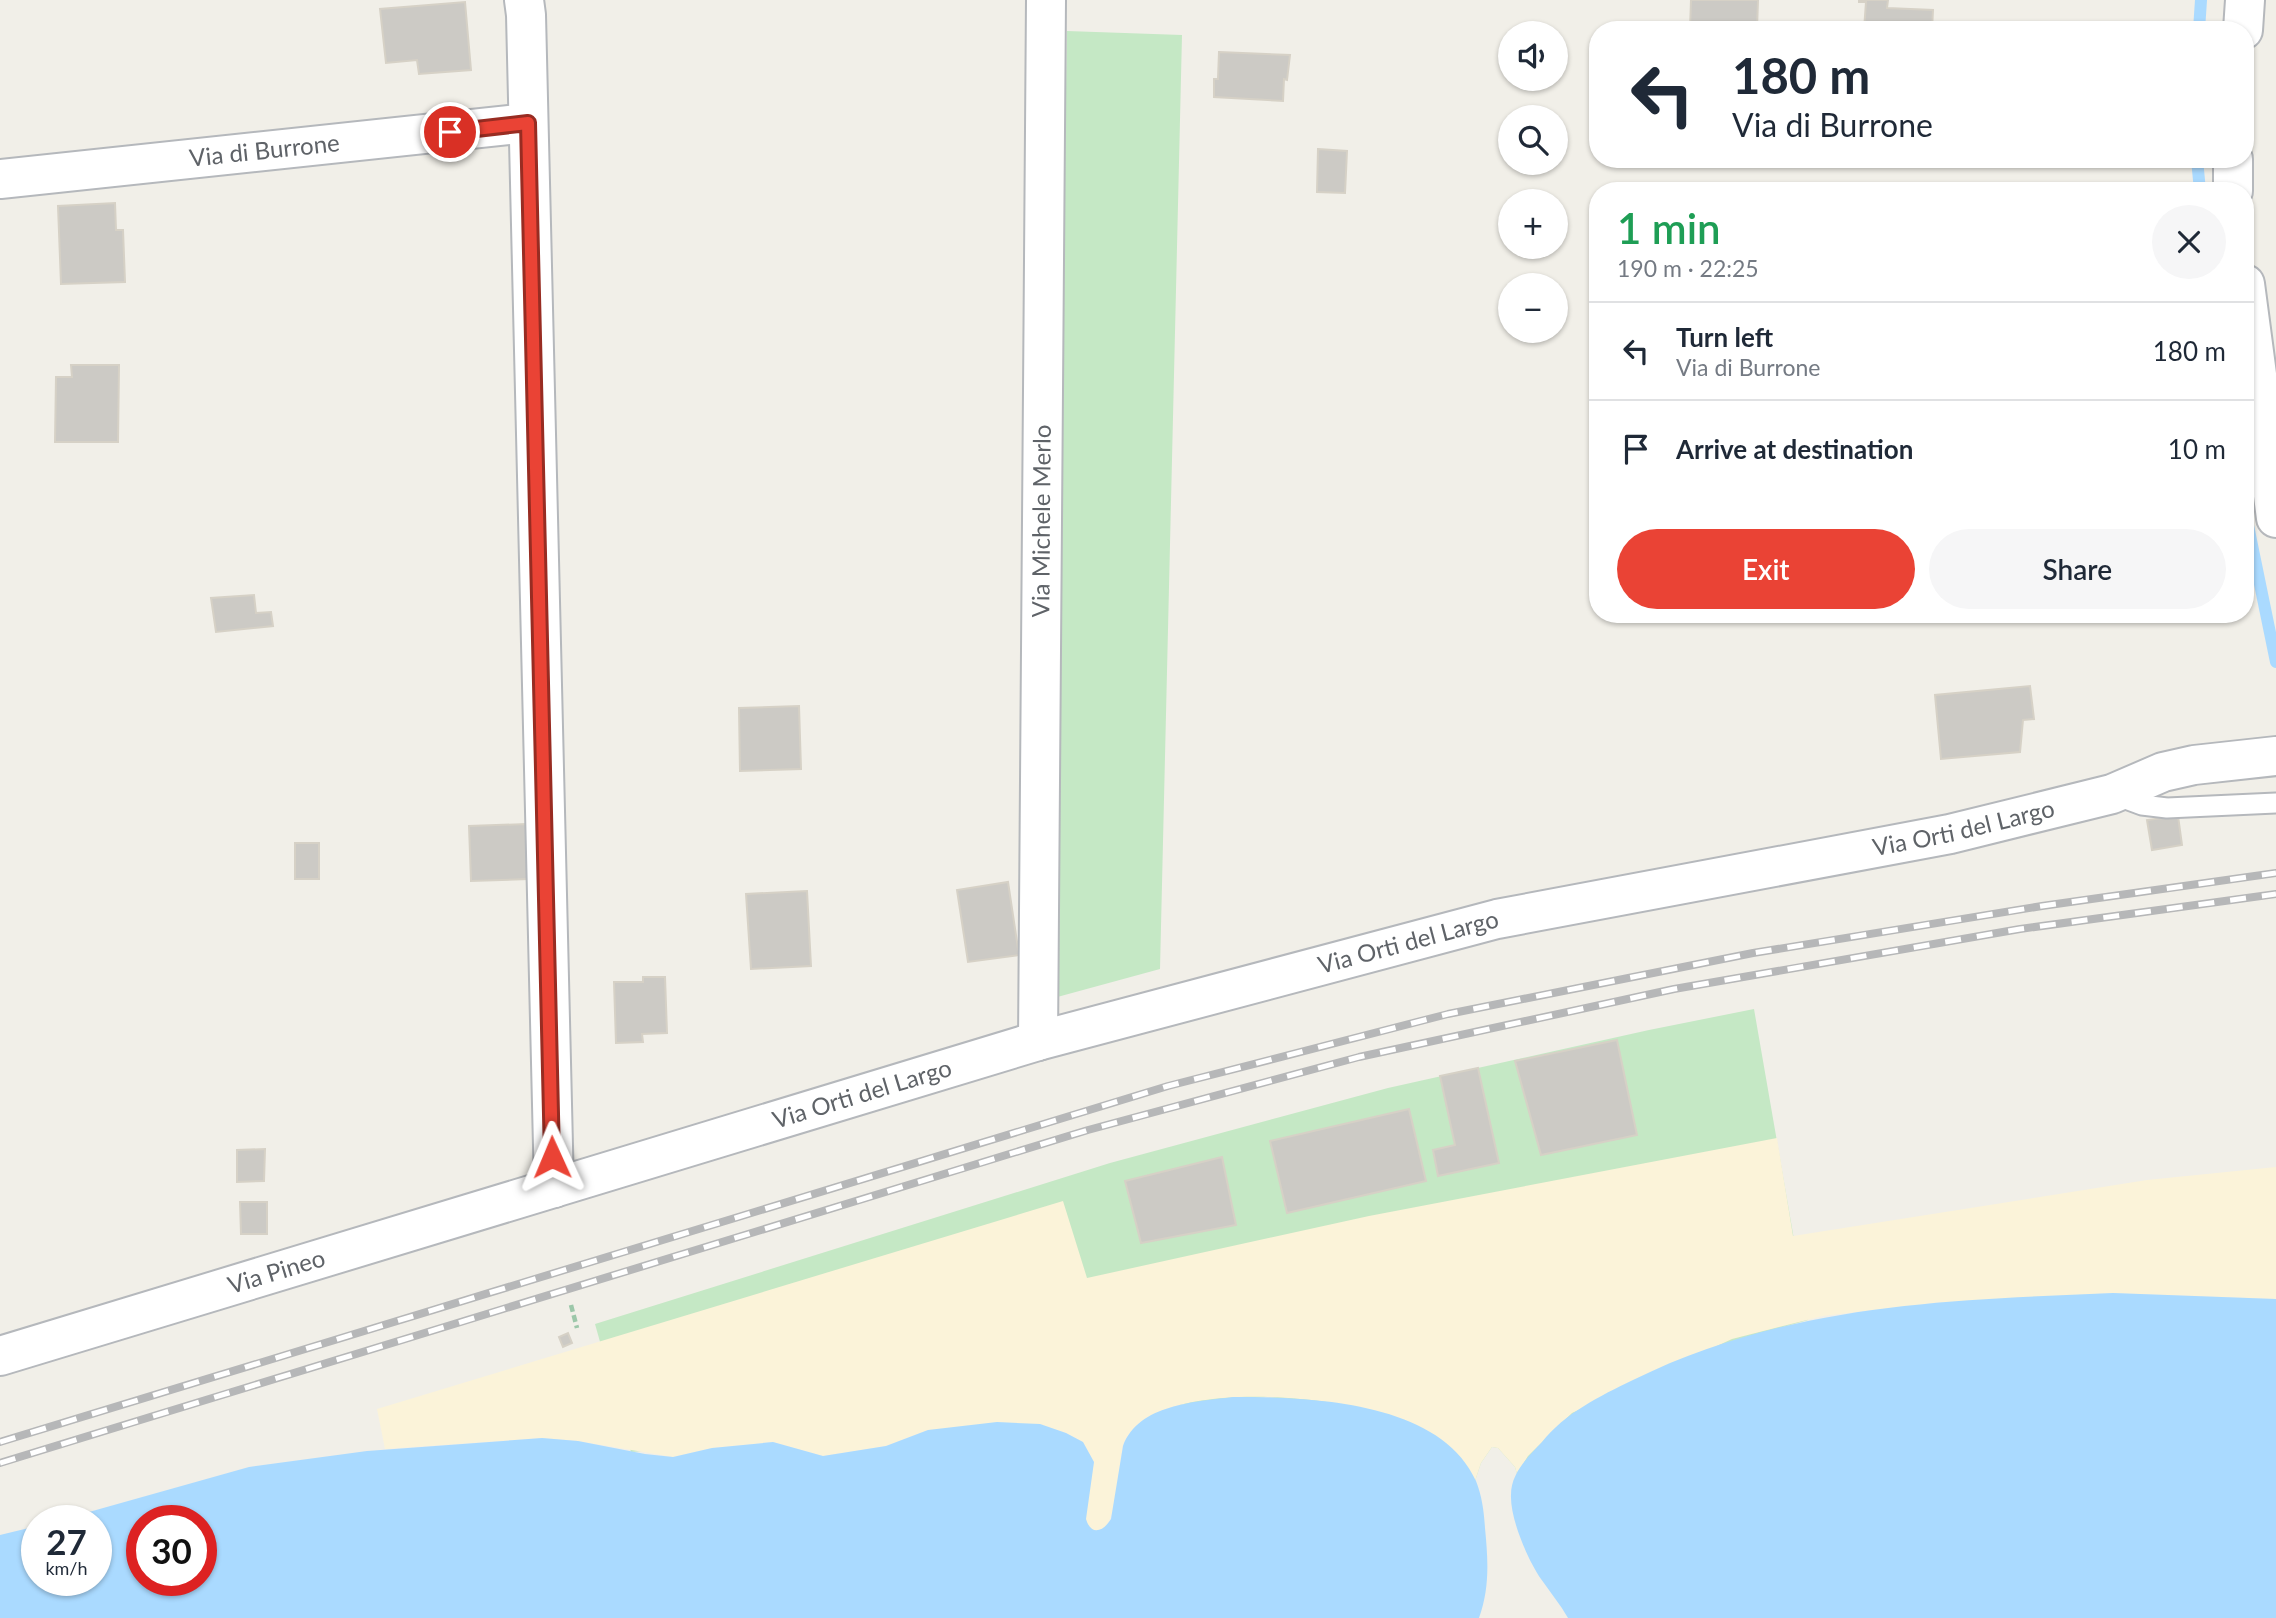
<!DOCTYPE html>
<html lang="en">
<head>
<meta charset="utf-8">
<style>
  :root { --surface:#fff; --page:#f6f6f7; --text:#1f2937; --muted:#747a83; --line:#e0e1e3; --accent:#ea4335 }
  body { margin:0; font-family:Lato,sans-serif; background:var(--page); color:var(--text); height:100vh; display:flex; flex-direction:column; font-size:26px; white-space:nowrap }
  * { box-sizing:border-box; margin:0 }
  p { font-size:23px; color:var(--muted) }
  .icon { flex:none; width:38px; height:38px; fill:none; stroke:currentColor; stroke-width:2; stroke-linecap:round; stroke-linejoin:round }
  .map { position:relative; flex:1; overflow:hidden }
  .details { position:absolute; left:1589px; top:182px; width:665px; height:441px; display:flex; flex-direction:column; background:var(--surface); border-radius:28px; box-shadow:0 2px 5px #0004 }
  .details>* { flex:none }
  .hud { position:absolute; left:1589px; top:21px; width:665px; height:147px; border-radius:28px; box-shadow:0 2px 5px #0004; background:#fff; color:var(--text); overflow:hidden }
  .buttons { position:absolute; left:1498px; top:21px; display:grid; gap:14px }
  .buttons a { display:grid; place-items:center; width:70px; height:70px; border-radius:50%; background:var(--surface); box-shadow:0 2px 5px #0004; font-size:35px }
  .speed { position:absolute; left:21px; top:1505px; display:flex; gap:14px; font-size:35px; font-weight:700; text-align:center }
  .speed>* { display:grid; place-content:center; width:91px; height:91px; border-radius:50%; background:var(--surface); box-shadow:0 2px 5px #0004; line-height:1 }
  .speed small { font-size:18px; font-weight:400 }
  .speed .limit { border:10px solid #d22; background:#fff; color:#111 }
  .pin { position:absolute; display:grid; place-items:center; width:60px; height:60px; color:#fff; margin:-30px; border:4px solid #fff; border-radius:50%; box-shadow:0 2px 7px #0007 }
  .me { position:absolute; width:77px; margin:-38px; rotate:359deg; stroke-linejoin:round; filter:drop-shadow(0 0 5px #0008) }
  .turn { display:flex; align-items:center; gap:24px; height:147px; padding:0 28px; font-size:32px }
  .turn .icon { width:91px; height:91px; stroke-width:2.5 }
  .turn b { display:block; font-size:49px; line-height:60px }
  .round { display:grid; place-items:center; flex:none; width:74px; height:74px; border-radius:37px; background:var(--page) }
  .summary { display:flex; align-items:center; justify-content:space-between; height:119px; padding:0 28px }
  h1 { font-size:42px; font-weight:600; line-height:52px; color:#1e9e55 }
  .primary-button { display:flex; gap:14px; margin-top:auto; padding:14px 28px }
  .primary-button a { flex:1; height:80px; border-radius:42px; background:var(--accent); color:#fff; font-size:28px; font-weight:600; line-height:80px; text-align:center }
  .primary-button a+a { background:var(--page); color:var(--text) }
  ul { padding:0; list-style:none }
  li { display:flex; align-items:center; gap:21px; height:98px; padding:0 28px; border-top:2px solid var(--line) }
  li div { flex:1 }
  li b { display:block; font-size:26px }
  li em { font-style:normal }
  .map>svg:first-child { display:block }
  .green { fill:#c5e8c5 }
  .sand { fill:#fbf3d9 }
  .water { fill:#aadaff; fill-rule:evenodd }
  .lines { fill:none; stroke-linecap:round; stroke-linejoin:round }
  .stream { stroke:#aadaff; stroke-width:12 }
  .building { fill:#cccac5; stroke:#d6d1c6; stroke-width:2 }
  .service-casing { stroke:#b5b8bc; stroke-width:23 }
  .minor-casing { stroke:#b5b8bc; stroke-width:42 }
  .path { stroke:#9cc7a9; stroke-width:4.5; stroke-dasharray:7 3.5; stroke-linecap:butt }
  .service { stroke:#fff; stroke-width:19 }
  .minor { stroke:#fff; stroke-width:38 }
  .rail-casing { stroke:#b6b7b8; stroke-width:8 }
  .rail { stroke:#fff; stroke-width:5; stroke-dasharray:16; stroke-linecap:butt }
  .route-casing { stroke:#982c22; stroke-width:18 }
  .route { stroke:#ea4335; stroke-width:12 }
  .labels { text-anchor:middle; stroke-width:5; stroke-linejoin:round; paint-order:stroke }
  .street-label { font-size:24px; fill:#5f6368; stroke:#fff }
</style>
</head>
<body>
<div class="map">
<svg width="2276" height="1618" viewBox="0 0 2276 1618">
  <rect width="100%" height="100%" fill="#f1efe8"/>
  <!-- green -->
  <path class="green" d="M1067,31L1182,35L1160,969L1050,999Z
    M1754,1009L1808,1320L1689,1354L1523,1464L1517,1474L1515,1467L1498,1448L1492,1447L1481,1463L1475,1481L1470,1471L1341,1404L1266,1397L631,1452L595,1324L1110,1163L1388,1088L1649,1030Z"/>
  <!-- sand -->
  <path class="sand" d="M1777,1138L1793,1236L2147,1180L2276,1167V1299L2113,1293L1933,1303L1823,1316L1732,1339L1572,1413L1528,1456L1517,1474L1515,1467L1498,1448L1492,1447L1481,1463L1475,1481C1463,1458 1446,1442 1423,1429C1363,1397 1205,1381 1145,1419C1137,1423 1128,1434 1124,1442C1118,1456 1119,1538 1094,1532C1089,1530 1087,1524 1085,1519L1094,1462L1083,1442L1066,1433L1040,1424L928,1430L886,1446L823,1456L773,1442L712,1448L673,1457L578,1441L542,1438L385,1449L377,1409L1063,1201L1087,1278L1369,1216Z"/>
  <!-- water -->
  <path class="water" d="M2113,1293L2276,1299V1618H1568C1560,1604 1550,1592 1541,1579C1528,1560 1510,1519 1511,1495C1511,1473 1528,1457 1542,1442C1565,1413 1600,1396 1633,1380C1787,1304 1944,1300 2113,1293Z
    M1233,1397C1307,1397 1440,1400 1476,1481C1482,1496 1484,1512 1485,1528C1488,1559 1490,1588 1479,1618H0V1535L37,1526V1580H96V1521H57L249,1467L367,1451L542,1438L578,1441L645,1454L673,1457L712,1448L773,1442L823,1456L886,1446L928,1430L997,1422L1040,1424L1066,1433L1083,1442L1094,1462L1086,1519C1091,1536 1103,1532 1111,1519L1123,1446C1139,1404 1195,1402 1233,1397ZM142,1521H201V1580H142Z"/>
  <g class="lines">
    <!-- stream -->
    <path class="stream" d="M2199,30L2201,0
      M2197,159L2200,191
      M2245,511L2276,662"/>
  </g>
  <!-- building -->
  <path class="building" d="M1691,0H1758L1757,30H1690Z
    M1859,0H1888L1887,8L1933,10L1932,30H1864L1866,2H1859Z
    M465,2L471,70L419,74L417,60L386,63L380,9Z
    M1219,52L1290,55L1287,80L1284,79L1283,101L1214,97V79H1218Z
    M1318,149L1347,151L1345,193L1317,192Z
    M115,203L116,230H123L125,282L61,284L58,206Z
    M71,365H119L118,442H55L56,377H72Z
    M254,595L256,613L271,612L273,626L216,632L211,598Z
    M2030,686L2034,719L2023,720L2020,752L1941,759L1935,695Z
    M799,706L801,769L740,771L739,708Z
    M2178,816L2182,845L2152,850L2147,820Z
    M526,824L528,879L471,881L469,826Z
    M295,843H319V879H295Z
    M1008,882L1019,955L968,962L957,890Z
    M807,891L811,966L751,969L746,894Z
    M643,977H665L667,1033L642,1034L643,1042L616,1043L614,982H643Z
    M1617,1040L1637,1135L1541,1155L1515,1061Z
    M1478,1068L1499,1163L1438,1176L1433,1150L1455,1145L1440,1076Z
    M1409,1109L1426,1181L1287,1213L1270,1141Z
    M265,1149L264,1181L237,1182V1150Z
    M1222,1157L1236,1225L1141,1243L1125,1181Z
    M240,1202H267V1234H241Z
    M568,1333L572,1343L563,1347L559,1337Z"/>
  <g class="lines">
    <defs>
      <path id="service" d="M2115,795L2142,805L2167,808L2276,803"/>
      <g id="minor">
        <path d="M524,0L526,15L554,1188"/>
        <path d="M2243,30L2245,0"/>
        <path d="M2233,159V191"/>
        <path id="s1" d="M0,179L528,123"/>
        <path d="M2245,284L2276,518"/>
        <path id="s2" d="M1038,1041L1046,0"/>
        <path id="s3" d="M0,1356L1038,1041L1497,919L1950,834L2112,794L2163,772L2194,765L2276,756"/>
      </g>
    </defs>
    <!-- service casing -->
    <use href="#service" class="service-casing"/>
    <!-- minor casing -->
    <use href="#minor" class="minor-casing"/>
    <!-- path -->
    <path class="path" d="M571,1305L577,1328"/>
    <!-- service -->
    <use href="#service" class="service"/>
    <!-- minor -->
    <use href="#minor" class="minor"/>
    <defs>
      <path id="rail" d="M0,1442L1168,1086L1448,1014L1753,953L2042,906L2276,873
        M0,1463L1088,1130L1359,1057L1674,989L2020,929L2276,894"/>
    </defs>
    <!-- rail casing -->
    <use href="#rail" class="rail-casing"/>
    <!-- rail -->
    <use href="#rail" class="rail"/>
  </g>
  <g class="lines">
    <defs>
      <path id="route" d="M450,132L528,123L552,1157"/>
    </defs>
    <!-- route casing -->
    <use href="#route" class="route-casing"/>
    <!-- route -->
    <use href="#route" class="route"/>
  </g>
  <g class="labels">
    <!-- street labels -->
    <g class="street-label">
      <text dy="8" stroke="none"><textPath href="#s1" startOffset="266">Via di Burrone</textPath></text>
      <text dy="8" stroke="none"><textPath href="#s2" startOffset="520">Via Michele Merlo</textPath></text>
      <text dy="8" stroke="none"><textPath href="#s3" startOffset="2035">Via Orti del Largo</textPath></text>
      <text dy="8" stroke="none"><textPath href="#s3" startOffset="1468">Via Orti del Largo</textPath></text>
      <text dy="8" stroke="none"><textPath href="#s3" startOffset="901">Via Orti del Largo</textPath></text>
      <text dy="8" stroke="none"><textPath href="#s3" startOffset="289">Via Pineo</textPath></text>
    </g>
  </g>
</svg>
<div class="buttons">
<a><svg class="icon" aria-label="sound" viewBox="0 0 24 24"><path d="M4 9h4l5-4v14l-5-4H4zM17 9q2 3 0 6"/></svg></a>
<a><svg class="icon" aria-label="search" viewBox="0 0 24 24"><circle cx="10" cy="10" r="6"/><path d="M15 15l6 6"/></svg></a>
<a>+</a>
<a>−</a>
</div>
<div class="speed"><div>27<small>km/h</small></div><div class="limit">30</div></div>
<div class="pin" style="left:450px;top:132px;background:#d93025"><svg class="icon" aria-label="arrive" viewBox="0 0 24 24"><path d="M6 21V4h12l-3 4 3 4H6"/></svg></div>
<svg class="me" style="left:552px;top:1157px" viewBox="-20 -20 40 40"><path d="M0-17L14 15 0 8-14 15z" fill="#ea4335" stroke="#fff" stroke-width="4"/></svg>
<div class="hud">
<div class="turn"><svg class="icon" aria-label="left" viewBox="0 0 24 24"><path d="M17 20v-9H6M10 6l-5 5 5 5"/></svg><div><b>180 m</b>Via di Burrone</div></div>
</div>
<section class="details">
<div class="summary"><div><h1>1 min</h1><p>190 m · 22:25</p></div><a class="round"><svg class="icon" aria-label="close" viewBox="0 0 24 24"><path d="M6 6l12 12M18 6L6 18"/></svg></a></div>
<ul>
<li><svg class="icon" aria-label="left" viewBox="0 0 24 24"><path d="M17 20v-9H6M10 6l-5 5 5 5"/></svg><div><b>Turn left</b><p>Via di Burrone</p></div><em>180 m</em></li>
<li><svg class="icon" aria-label="arrive" viewBox="0 0 24 24"><path d="M6 21V4h12l-3 4 3 4H6"/></svg><div><b>Arrive at destination</b></div><em>10 m</em></li>
</ul>
<div class="primary-button"><a>Exit</a><a>Share</a></div>
</section>
</div>
</body>
</html>
